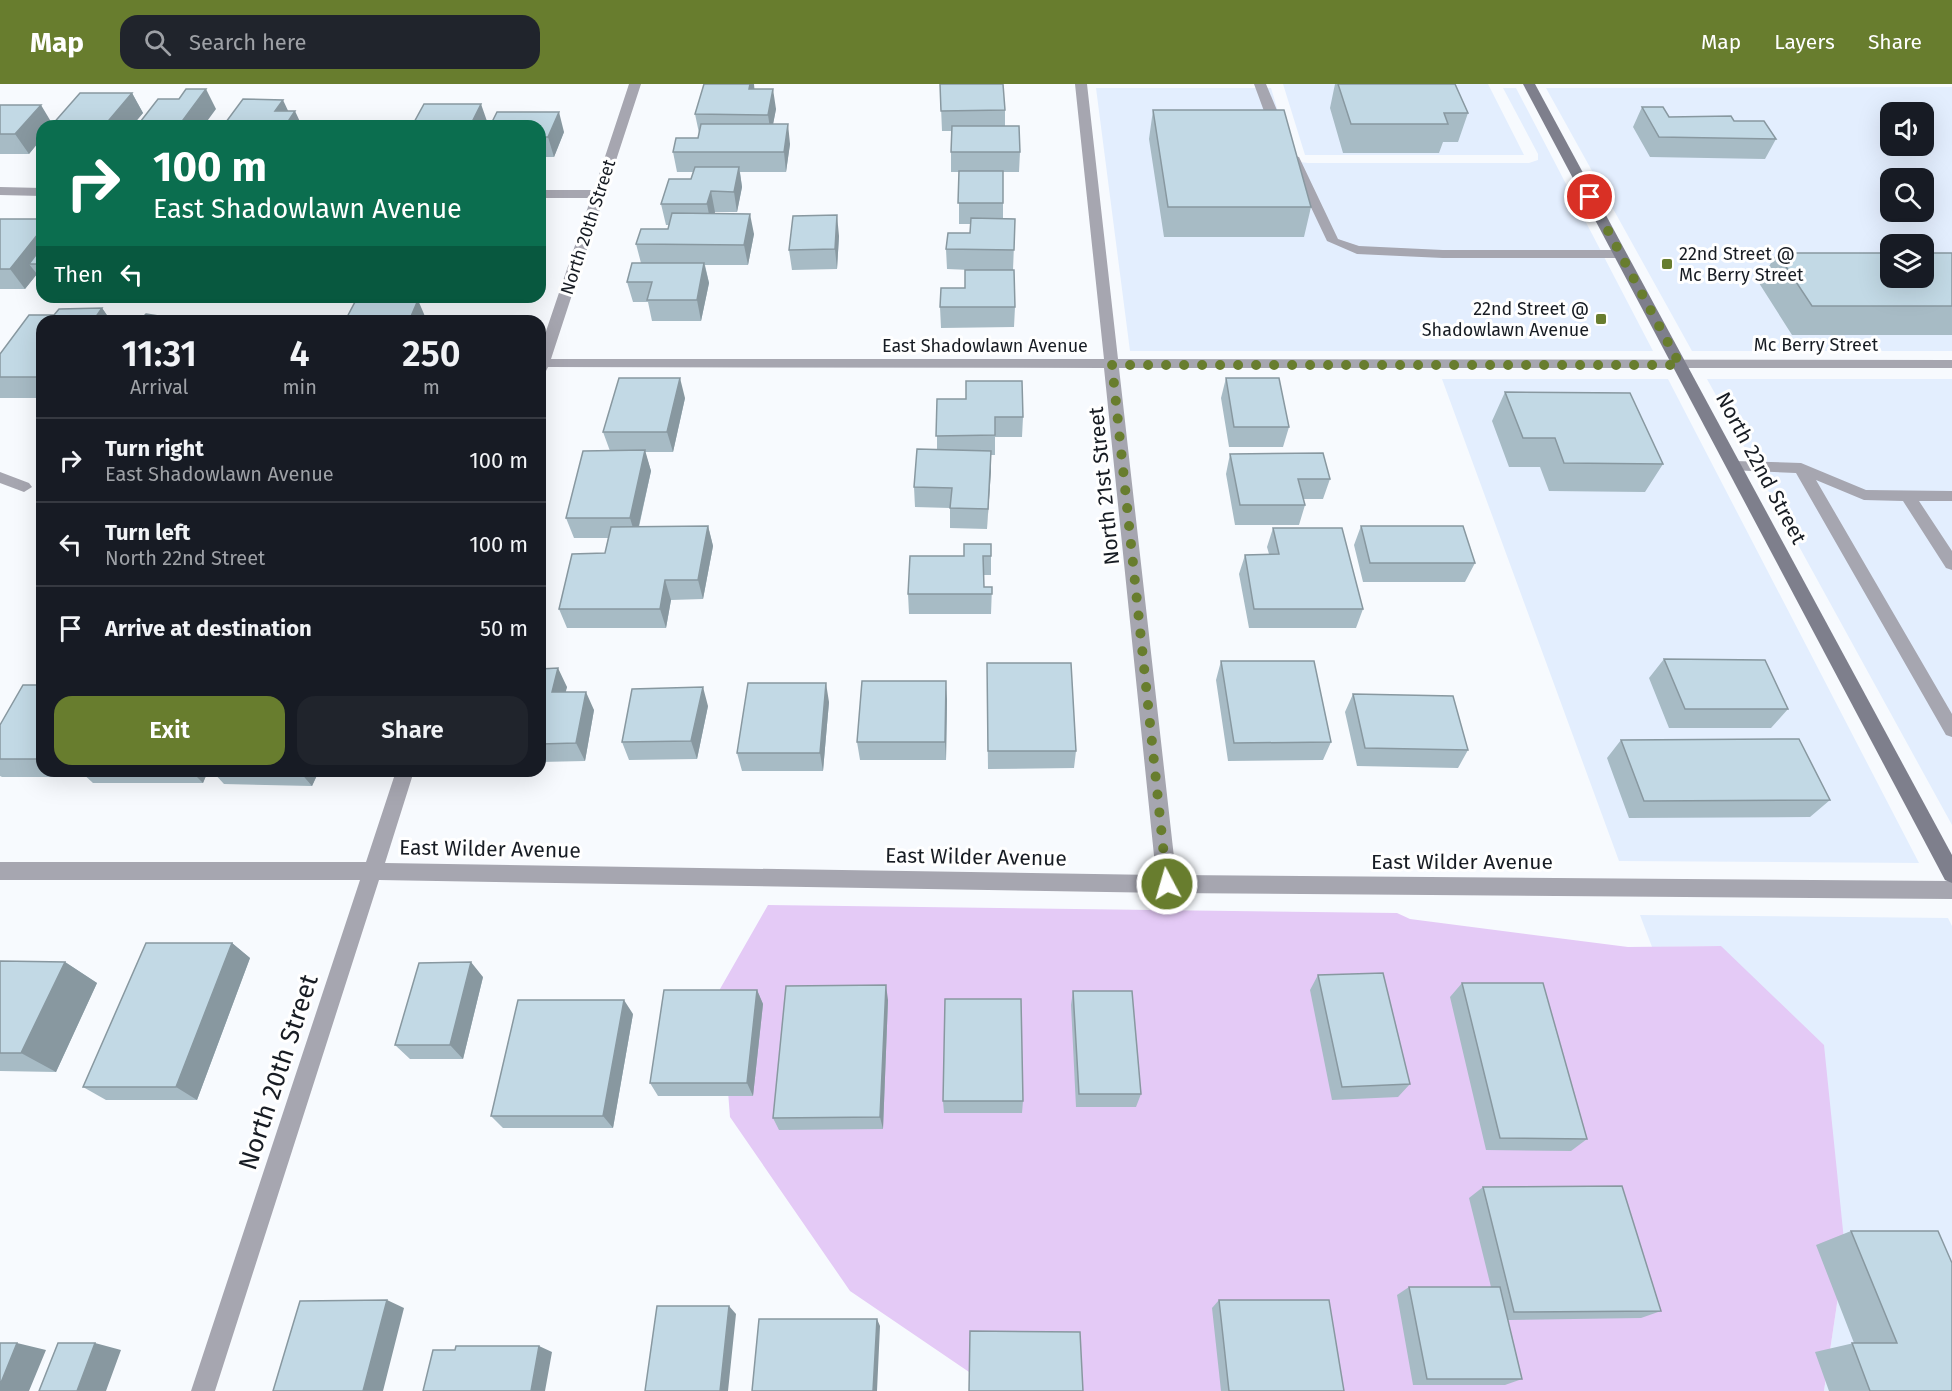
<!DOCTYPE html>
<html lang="en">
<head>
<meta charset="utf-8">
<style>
  :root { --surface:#171b24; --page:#20242c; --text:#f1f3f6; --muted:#9ea1a6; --line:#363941; --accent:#687d2e }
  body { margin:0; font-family:"Fira Sans",sans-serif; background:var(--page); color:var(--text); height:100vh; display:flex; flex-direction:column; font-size:22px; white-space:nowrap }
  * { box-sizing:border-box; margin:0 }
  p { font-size:20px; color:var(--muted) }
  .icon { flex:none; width:33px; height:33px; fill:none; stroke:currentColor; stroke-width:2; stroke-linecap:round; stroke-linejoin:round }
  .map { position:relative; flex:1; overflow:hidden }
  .details { position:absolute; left:36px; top:231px; width:510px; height:462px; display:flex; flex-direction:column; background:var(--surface); border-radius:18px; box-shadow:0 6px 24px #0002 }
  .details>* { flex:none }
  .guide { position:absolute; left:36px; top:36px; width:510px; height:183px; border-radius:18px; box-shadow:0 6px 24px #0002; background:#0b6e4f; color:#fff; overflow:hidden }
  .tools { position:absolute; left:1880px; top:18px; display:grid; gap:12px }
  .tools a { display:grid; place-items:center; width:54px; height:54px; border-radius:12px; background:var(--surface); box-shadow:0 6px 24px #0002; font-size:30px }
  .pin { position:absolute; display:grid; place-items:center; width:51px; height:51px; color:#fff; margin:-26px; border:3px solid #fff; border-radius:50%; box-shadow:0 2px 6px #0007 }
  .me { position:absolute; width:66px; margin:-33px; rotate:354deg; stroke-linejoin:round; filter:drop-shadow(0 0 4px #0008) }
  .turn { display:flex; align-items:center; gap:21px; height:126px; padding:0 18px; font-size:27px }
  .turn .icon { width:78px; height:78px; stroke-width:2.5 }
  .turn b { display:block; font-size:42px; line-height:51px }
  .then { display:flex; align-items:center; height:57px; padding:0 18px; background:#0003; gap:12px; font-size:22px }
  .eta { display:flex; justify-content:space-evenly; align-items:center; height:102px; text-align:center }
  .eta b { font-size:36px; font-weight:600; line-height:42px }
  .button { display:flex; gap:12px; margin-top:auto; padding:12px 18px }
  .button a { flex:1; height:69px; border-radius:18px; background:var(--accent); color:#fff; font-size:24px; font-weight:600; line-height:69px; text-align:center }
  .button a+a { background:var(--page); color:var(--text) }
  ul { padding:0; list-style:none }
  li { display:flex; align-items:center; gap:18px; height:84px; padding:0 18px; border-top:2px solid var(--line) }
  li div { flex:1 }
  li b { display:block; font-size:22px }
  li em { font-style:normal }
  header { display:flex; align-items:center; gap:36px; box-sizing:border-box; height:84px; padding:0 30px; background:var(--accent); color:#fff }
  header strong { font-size:28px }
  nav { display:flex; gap:33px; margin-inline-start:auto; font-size:21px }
  .search { width:420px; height:54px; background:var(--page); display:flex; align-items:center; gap:15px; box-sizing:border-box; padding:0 21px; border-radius:18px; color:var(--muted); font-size:22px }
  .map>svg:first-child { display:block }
  .built { fill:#e3eefe; fill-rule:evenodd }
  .green { fill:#e4caf6 }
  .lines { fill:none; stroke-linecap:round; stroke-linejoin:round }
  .lane { fill:#a6a6b0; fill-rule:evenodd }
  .street { fill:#a6a6b0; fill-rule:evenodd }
  .secondary { fill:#7e7f8c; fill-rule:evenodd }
  .wall { fill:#a7bbc5 }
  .shaded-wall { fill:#8898a0 }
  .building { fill:#c2d9e5; stroke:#8898a0; stroke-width:1.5 }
  .route { stroke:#687d2e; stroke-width:10; stroke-dasharray:0 18 }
  .poi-dot { fill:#687d2e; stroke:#fff; stroke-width:2 }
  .labels { text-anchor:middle; stroke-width:6; stroke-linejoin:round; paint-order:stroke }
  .far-street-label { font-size:18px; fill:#171c23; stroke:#fff }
  .far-poi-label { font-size:18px; fill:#171c23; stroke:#fff; text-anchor:start }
  .street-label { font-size:21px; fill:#171c23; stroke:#fff }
  .near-street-label { font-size:26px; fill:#171c23; stroke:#fff }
</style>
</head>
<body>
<header>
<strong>Map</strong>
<div class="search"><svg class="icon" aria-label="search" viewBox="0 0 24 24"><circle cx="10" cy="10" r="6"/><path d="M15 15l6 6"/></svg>Search here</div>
<nav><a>Map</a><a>Layers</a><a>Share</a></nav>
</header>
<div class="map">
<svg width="1952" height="1307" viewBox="0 0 1952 1307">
  <rect width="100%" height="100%" fill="#f7fafe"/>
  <!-- built -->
  <path class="built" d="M1283,0H1488L1524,71H1305Z
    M1952,3V267H1692L1546,4ZM1890,28H1923V62H1890ZM1890,94H1923V128H1890ZM1890,160H1923V194H1890Z
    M1096,4H1271L1291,71L1299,78L1308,79H1529L1538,76V70L1503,4H1516L1653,267H1130Z
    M1442,295H1668L1919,779L1619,777Z
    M1707,295H1952V741Z
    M1640,831L1948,834L1952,842V1307H1824L1845,1166L1721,862L1652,863Z"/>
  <!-- green -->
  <path class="green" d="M768,821L1397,829L1410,835L1628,863L1721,862L1824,961L1845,1166L1824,1307H997L850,1207L730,1033L720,905Z"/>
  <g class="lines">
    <!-- lane -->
    <path class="lane" d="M1254,0H1266L1286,48L1284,50H1276L1268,38Z
      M1289,70L1299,73L1338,155L1359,162L1443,166H1620L1626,170L1620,174H1443L1357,170L1327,157L1287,73Z
      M1734,377L1801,379L1866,406L1952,407V417H1919L1952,467V486L1946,484L1903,417L1864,416L1816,396L1952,630V653L1946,651L1796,389L1729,386L1726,382Z"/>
    <!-- street -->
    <path class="street" d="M629,0H641L551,275H1104L1075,0H1087L1118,275L1952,276V284H1119L1176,791L1952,797V815L1167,809L379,796L215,1307H191L360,796H0V778H366L396,687H414L385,779L1156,791L1104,284L548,283L545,289L540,291V265L591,114H540V106H594Z
      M0,103L42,104V112L0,111Z
      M0,388L29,399L32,403L24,408L0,399Z"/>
    <!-- secondary -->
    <path class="secondary" d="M1523,0H1535L1952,771V799L1945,796Z"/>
  </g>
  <!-- wall -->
  <path class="wall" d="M940,0L1005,26V42L1020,68L1019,88H1003V134L1015,135L1013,186L1015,223L1014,243L941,244L940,223L965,204L970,186L947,185L946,165L970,149L971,140H959V88H951V47H942Z
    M1335,0H1455L1468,29L1458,58H1443L1439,69H1343L1330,24Z
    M754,5L776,25L773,40L790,60L786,88H740L742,103L737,128H715L714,130L754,150L748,181H705L709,199L701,237H652L648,218H633L627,198L641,179L636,160L668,145L669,141H666L661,120L691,95L693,88H677L673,68L698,54L699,49L695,30Z
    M132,9L143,29L132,42H42V54L29,70H0V21L53,40Z
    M1642,23L1669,33L1734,37L1776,55L1765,75L1650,73L1633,43Z
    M1153,26L1311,123L1304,153H1164L1149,55Z
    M540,42L564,48L554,73H540Z
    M0,135H42V197L37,190L25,205H0Z
    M839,152L837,185L792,186L789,166Z
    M1777,169H1952V251H1792L1759,199Z
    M102,224L111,237H42V314H0V270L29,231H54L59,225Z
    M1226,294L1289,343L1283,363H1229L1221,314Z
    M1505,308L1663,380L1645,408L1549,407L1540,383H1509L1492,337Z
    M685,314L673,368H645L651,387L639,443L708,442L713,462L703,515L671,516L666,544H567L559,525L605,469L608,454H574L566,434L610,367L603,348Z
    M937,315L1023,333L1022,353H995V371H991L987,445L950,444V424L915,423L914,403L937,366Z
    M1230,370L1330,395L1323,415H1303L1305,421L1299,441H1235L1226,390Z
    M1361,442L1475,479L1465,498H1363L1354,461Z
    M1273,444L1363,525L1356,544H1249L1239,490L1245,471L1269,470L1267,463Z
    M991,460V491H983L984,503H992L991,530H909L908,510L964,472Z
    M1664,575L1788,625L1771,644H1669L1649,594Z
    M1221,577L1331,658L1323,676L1228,677L1216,596Z
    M540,585L567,603L565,608L594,626L585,677L540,678Z
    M987,598L1076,667L1074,684L988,685Z
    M42,601V687H208L203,699H93L80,687L78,693H2L0,692V641Z
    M1353,610L1468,666L1458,684L1357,682L1345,628Z
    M947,615L946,676H860L857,658Z
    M829,618L823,687H742L737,669Z
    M708,622L697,675L629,676L622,658Z
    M1621,656L1830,716L1810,733L1629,734L1607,674Z
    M212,687H319L312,702L224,700Z
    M232,859L250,874L197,1016H106L83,1003Z
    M0,877L65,878L97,899L56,988L0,987Z
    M1318,891L1410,1000L1398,1013L1332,1016L1310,906Z
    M483,893L463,975H410L395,961Z
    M1462,899L1587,1055L1571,1067L1486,1066L1450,913Z
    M757,906L763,920L753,1012H658L650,999Z
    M1073,907L1141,1010L1136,1023H1076L1071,921Z
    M888,916L883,1045L779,1046L773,1034Z
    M633,930L613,1044H503L491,1032Z
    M943,1017H1023L1022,1029H944Z
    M1483,1103L1661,1227L1641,1234L1508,1236L1522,1295L1505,1301H1413L1397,1211L1409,1203H1491L1469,1114Z
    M1851,1147L1952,1307H1829L1815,1268L1854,1259L1816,1161Z
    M1219,1216L1344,1307H1221L1212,1224Z"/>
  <!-- shaded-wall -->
  <path class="shaded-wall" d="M750,0H754L755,12L749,5Z
    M206,5L216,25L205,40L206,42H186L183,36Z
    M773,5L776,25L771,51L768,31Z
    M132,9L143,29L132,42H104Z
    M283,16L291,33L295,27L302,42H282L275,27Z
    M481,20L488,40L487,42H470Z
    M41,21L53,41V42H42V54L29,70L15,50Z
    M559,28L564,48L554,73L548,53Z
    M788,40L790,60L786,88L784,68Z
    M739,83L742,103L737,128L734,108Z
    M711,107L715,128L711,141L707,120Z
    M750,130L754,150L748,181L744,161Z
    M837,131L839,152L837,185L835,165Z
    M42,145V180H29L37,190L25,205L10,185Z
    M704,179L709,199L701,237L697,216Z
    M418,216L427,237H409Z
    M102,224L111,237H93Z
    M680,294L685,314L673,368L667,348Z
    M645,366L651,387L636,454L630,434Z
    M991,367V387L987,445L988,425Z
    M708,442L713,462L703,515L698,496Z
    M665,496L671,516L666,544L660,525Z
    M558,584L567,603L561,627L552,608Z
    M946,597L947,615L946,676L945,658Z
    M826,599L829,618L823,687L820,669Z
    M703,603L708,622L697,675L691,657Z
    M586,608L594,626L585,677L576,659Z
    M71,687H80L78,693Z
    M191,687H208L203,699Z
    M299,687H319L312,702Z
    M232,859L250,874L197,1016L176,1003Z
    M65,878L97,899L56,988L21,969Z
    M471,878L483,893L463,975L450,961Z
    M886,901L888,916L883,1045L880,1033Z
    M757,906L763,920L753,1012L747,999Z
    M624,916L633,930L613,1044L603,1032Z
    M387,1216L404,1224L383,1307H363Z
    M729,1222L736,1230L728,1307H720Z
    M877,1235L880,1242L877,1307H873Z
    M17,1259L46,1266L29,1307H0V1301Z
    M95,1259L121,1266L106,1307H77Z
    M539,1262L552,1268L545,1307H531Z"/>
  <!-- building -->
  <path class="building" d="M704,0H750L749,5H773L768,31L695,30Z
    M940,0H1003L1005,26L941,27Z
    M1338,0H1455L1468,29H1444L1448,40H1351Z
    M186,5H206L183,36H203L198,42H137L158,15H179Z
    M80,9H132L104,42H51Z
    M243,15L283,16L275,27H295L285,42H223Z
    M424,20H481L470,42H412Z
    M0,21H41L15,50H0Z
    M1642,23H1663L1669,33L1731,32L1734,37H1764L1776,55L1659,53Z
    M1153,26H1284L1311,123H1168Z
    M497,28H559L548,53H540V42H490Z
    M701,40H788L784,68H673L676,54H698Z
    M337,41L378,42H336Z
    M952,42H1019L1020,68H951Z
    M695,83H739L734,108L711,107L707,120H661L669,95H691Z
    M959,87H1003V119H958Z
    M672,129L750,130L744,161L636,160L641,145H668Z
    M837,131L835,165L789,166L793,132Z
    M971,134L1015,135L1014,166L946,165L948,149H970Z
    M0,135H42V145L10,185H0Z
    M42,163V180H29Z
    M1777,169H1890V194H1923V169H1952V222H1812Z
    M632,179H704L697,216H647L652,198H627Z
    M965,186H1014L1015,223H940L941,204H965Z
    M356,216H418L409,237H345Z
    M102,224L93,237H42V293H0V270L29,231H54L59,225Z
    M146,230L178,235L176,237H139Z
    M619,294H680L667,348H603Z
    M1226,294H1279L1289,343H1234Z
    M966,297H1022L1023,333H995V351L936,352L937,315H966Z
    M1505,308L1630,309L1663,380L1564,379L1555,354H1523Z
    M917,365L991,367L988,425L950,424L952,404L914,403Z
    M645,366L630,434H566L583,367Z
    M1323,369L1330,395H1298L1305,421H1240L1230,370Z
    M708,442L698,496H665L660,525H559L572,470L605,469L611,443Z
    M1361,442H1463L1475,479H1370Z
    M1273,444H1342L1363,525H1254L1245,471L1279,470Z
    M964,460H991V472H983L984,503H992V510H908L910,472H964Z
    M1664,575L1765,576L1788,625H1685Z
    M1221,577H1314L1331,658L1234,659Z
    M987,579H1071L1076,667H988Z
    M558,584L552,608H586L576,659L540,660V585Z
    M862,597H946L945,658H857Z
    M748,599H826L820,669H737Z
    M23,601H42V675H0V641Z
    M703,603L691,657L622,658L632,605Z
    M1353,610L1453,612L1468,666L1365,664Z
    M1799,655L1830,716L1644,717L1621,656Z
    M146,859H232L176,1003H83Z
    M0,877L65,878L21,969H0Z
    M471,878L450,961H395L419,879Z
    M1383,889L1410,1000L1342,1003L1318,891Z
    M1462,899H1543L1587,1055L1500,1054Z
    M886,901L880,1033L773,1034L786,902Z
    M664,906H757L747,999H650Z
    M1073,907H1132L1141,1010H1079Z
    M945,915H1021L1023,1017H943Z
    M518,916H624L603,1032H491Z
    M1622,1102L1661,1227L1514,1228L1483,1103Z
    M1851,1147H1938L1952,1179V1307H1870L1852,1259H1897Z
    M1409,1203H1500L1522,1295H1427Z
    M387,1216L363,1307H273L300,1217Z
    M1219,1216H1329L1344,1307H1229Z
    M657,1222H729L720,1307H645Z
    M759,1235H877L873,1307H752Z
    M970,1247L1080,1248L1083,1307H969Z
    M0,1259H17L0,1301Z
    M58,1259H95L77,1307H39Z
    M456,1262H539L531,1307H423L433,1266H455Z"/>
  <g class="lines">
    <!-- route -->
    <path class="route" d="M1167,800L1112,281H1680L1590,113"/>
  </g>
  <!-- markers -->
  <g class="poi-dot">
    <rect x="1661" y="174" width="12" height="12" rx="3"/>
    <rect x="1595" y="229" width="12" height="12" rx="3"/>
  </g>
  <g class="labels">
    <!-- far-street labels -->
    <g class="far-street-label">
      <text transform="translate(588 143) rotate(-72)" y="6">North 20th Street</text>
      <text x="1816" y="267">Mc Berry Street</text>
      <text x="985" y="268">East Shadowlawn Avenue</text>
    </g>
    <!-- far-poi labels -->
    <g class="far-poi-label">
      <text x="1679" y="176">22nd Street @<tspan x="1679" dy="21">Mc Berry Street</tspan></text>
      <text x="1589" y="231" text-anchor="end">22nd Street @<tspan x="1589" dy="21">Shadowlawn Avenue</tspan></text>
    </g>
    <!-- street labels -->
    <g class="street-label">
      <text transform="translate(1761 384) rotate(62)" y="7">North 22nd Street</text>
      <text transform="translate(1104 402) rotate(-96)" y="7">North 21st Street</text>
      <text transform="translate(490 765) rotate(1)" y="7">East Wilder Avenue</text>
      <text transform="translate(976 773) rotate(1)" y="7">East Wilder Avenue</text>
      <text x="1462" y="785">East Wilder Avenue</text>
    </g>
    <!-- near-street labels -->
    <g class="near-street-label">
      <text transform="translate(278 988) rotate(-72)" y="9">North 20th Street</text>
    </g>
  </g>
</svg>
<div class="tools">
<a><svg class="icon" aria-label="sound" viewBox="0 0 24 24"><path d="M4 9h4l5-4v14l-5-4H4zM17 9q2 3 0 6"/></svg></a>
<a><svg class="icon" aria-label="search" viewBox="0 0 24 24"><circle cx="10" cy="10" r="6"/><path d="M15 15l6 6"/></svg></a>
<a><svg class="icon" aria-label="layers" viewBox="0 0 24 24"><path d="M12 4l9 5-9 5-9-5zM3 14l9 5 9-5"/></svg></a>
</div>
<div class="pin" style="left:1590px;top:113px;background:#d93025"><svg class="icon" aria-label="arrive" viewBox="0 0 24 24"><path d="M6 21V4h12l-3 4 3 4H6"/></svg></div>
<svg class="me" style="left:1167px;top:800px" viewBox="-20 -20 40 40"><circle r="17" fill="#687d2e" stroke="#fff" stroke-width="3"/><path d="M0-11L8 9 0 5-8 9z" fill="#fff"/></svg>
<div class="guide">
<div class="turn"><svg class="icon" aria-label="right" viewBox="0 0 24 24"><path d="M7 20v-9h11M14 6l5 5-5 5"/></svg><div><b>100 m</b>East Shadowlawn Avenue</div></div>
<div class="then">Then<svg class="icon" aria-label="left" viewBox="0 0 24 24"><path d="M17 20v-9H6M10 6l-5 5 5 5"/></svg></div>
</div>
<section class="details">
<div class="eta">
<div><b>11:31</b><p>Arrival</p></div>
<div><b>4</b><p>min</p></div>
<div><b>250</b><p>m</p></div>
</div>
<ul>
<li><svg class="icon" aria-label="right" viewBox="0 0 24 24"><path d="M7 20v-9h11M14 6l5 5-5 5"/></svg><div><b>Turn right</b><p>East Shadowlawn Avenue</p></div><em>100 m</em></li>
<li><svg class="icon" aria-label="left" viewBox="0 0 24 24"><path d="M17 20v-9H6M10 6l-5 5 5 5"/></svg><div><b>Turn left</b><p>North 22nd Street</p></div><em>100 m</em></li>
<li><svg class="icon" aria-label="arrive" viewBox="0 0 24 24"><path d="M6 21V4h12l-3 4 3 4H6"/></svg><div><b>Arrive at destination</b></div><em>50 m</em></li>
</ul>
<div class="button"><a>Exit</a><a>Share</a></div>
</section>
</div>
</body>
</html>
